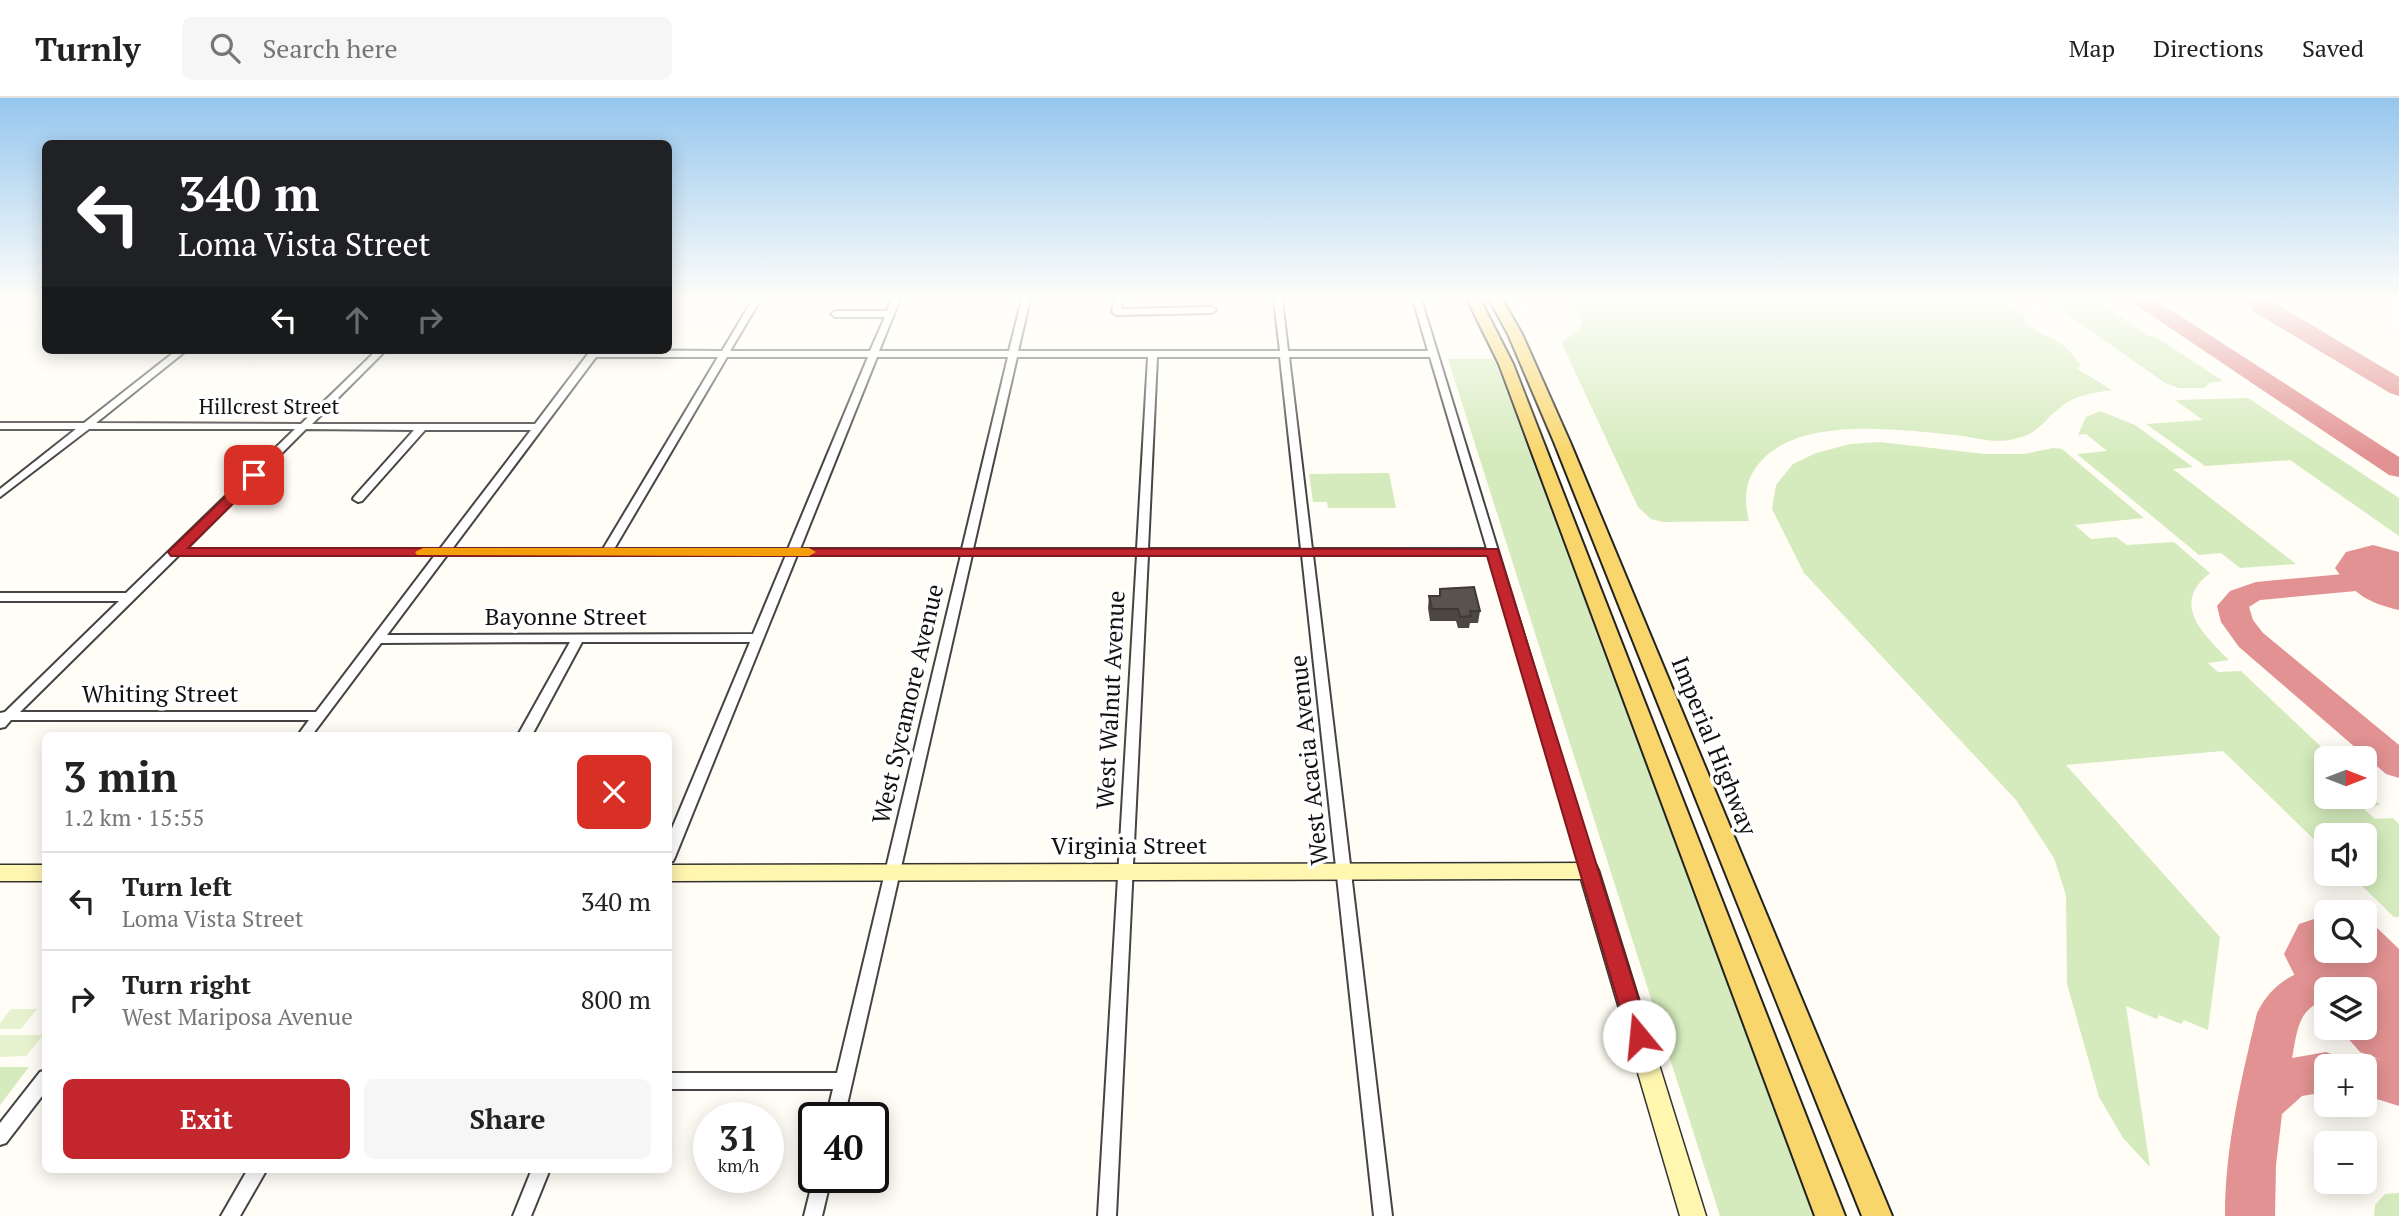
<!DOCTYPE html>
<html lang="en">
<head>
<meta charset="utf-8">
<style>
  :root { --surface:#fff; --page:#f6f6f6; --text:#222; --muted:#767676; --line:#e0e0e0; --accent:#c4262e }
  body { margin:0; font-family:"PT Serif",serif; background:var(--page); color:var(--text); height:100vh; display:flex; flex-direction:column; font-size:26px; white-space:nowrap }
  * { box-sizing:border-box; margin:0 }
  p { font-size:23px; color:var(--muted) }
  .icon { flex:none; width:38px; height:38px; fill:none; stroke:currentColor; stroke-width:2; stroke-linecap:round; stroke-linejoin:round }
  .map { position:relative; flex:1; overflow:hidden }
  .sheet { position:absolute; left:42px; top:634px; width:630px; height:441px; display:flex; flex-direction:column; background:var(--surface); border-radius:10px; box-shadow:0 4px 18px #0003 }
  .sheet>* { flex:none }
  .hud { position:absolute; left:42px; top:42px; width:630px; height:214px; border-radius:10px; box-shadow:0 4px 18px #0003; background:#202124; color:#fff; overflow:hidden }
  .needle { width:46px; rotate:90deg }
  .fabs { position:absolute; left:2314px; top:648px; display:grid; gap:14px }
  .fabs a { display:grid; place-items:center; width:63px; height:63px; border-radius:10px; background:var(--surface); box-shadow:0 4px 18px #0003; font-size:35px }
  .speed { position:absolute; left:693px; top:1004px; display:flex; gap:14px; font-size:35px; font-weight:700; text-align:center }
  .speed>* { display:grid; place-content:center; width:91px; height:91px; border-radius:50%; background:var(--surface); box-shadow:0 4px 18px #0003; line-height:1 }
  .speed small { font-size:18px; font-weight:400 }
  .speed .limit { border:4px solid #111; border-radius:10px; background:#fff; color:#111 }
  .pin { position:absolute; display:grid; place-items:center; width:60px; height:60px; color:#fff; margin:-30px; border-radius:14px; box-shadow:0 4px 10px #0006 }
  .me { position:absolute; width:77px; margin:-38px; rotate:343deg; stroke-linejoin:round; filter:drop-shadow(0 0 5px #0008) }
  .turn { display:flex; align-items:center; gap:24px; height:147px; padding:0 21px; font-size:32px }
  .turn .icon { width:91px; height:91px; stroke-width:2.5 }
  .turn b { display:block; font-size:49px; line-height:60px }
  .lanes { display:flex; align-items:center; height:66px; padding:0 21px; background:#0003; justify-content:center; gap:35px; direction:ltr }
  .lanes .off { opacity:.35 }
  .round { display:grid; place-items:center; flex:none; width:74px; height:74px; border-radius:10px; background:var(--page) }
  .head { display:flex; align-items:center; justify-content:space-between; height:119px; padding:0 21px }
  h1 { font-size:42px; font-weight:700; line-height:52px }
  .action { display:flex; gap:14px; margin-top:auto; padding:14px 21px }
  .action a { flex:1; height:80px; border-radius:10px; background:var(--accent); color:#fff; font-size:28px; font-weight:700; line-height:80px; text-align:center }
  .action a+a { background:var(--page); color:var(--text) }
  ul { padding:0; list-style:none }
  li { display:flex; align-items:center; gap:21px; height:98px; padding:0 21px; border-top:2px solid var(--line) }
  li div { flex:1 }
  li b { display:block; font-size:26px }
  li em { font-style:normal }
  header { display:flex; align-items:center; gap:42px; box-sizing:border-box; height:98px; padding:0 35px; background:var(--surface); border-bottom:2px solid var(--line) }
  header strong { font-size:33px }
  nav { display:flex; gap:38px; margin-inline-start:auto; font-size:24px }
  .search { width:490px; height:63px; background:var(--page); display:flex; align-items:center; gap:18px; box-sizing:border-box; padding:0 24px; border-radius:10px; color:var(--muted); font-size:26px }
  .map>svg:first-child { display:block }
  .green { fill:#d5ebbd }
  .pitch { fill:#e6f2cf }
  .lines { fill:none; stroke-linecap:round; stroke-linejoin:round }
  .taxiway { fill:#e29292; fill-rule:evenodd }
  .runway { fill:#e29292; fill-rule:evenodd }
  .street-casing { stroke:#444; stroke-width:4 }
  .secondary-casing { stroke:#333; stroke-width:3 }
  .primary-casing { stroke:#222; stroke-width:4 }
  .street { fill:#fff; fill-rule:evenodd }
  .secondary { fill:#fff6b0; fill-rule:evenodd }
  .primary { fill:#f9d66b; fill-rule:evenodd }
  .wall { fill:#4d4742 }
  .building { fill:#5a524d; stroke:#3f3936; stroke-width:2 }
  .route { fill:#c4262e; stroke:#7f191e; stroke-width:2 }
  .slow { fill:#f59e0b }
  .labels { text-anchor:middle; stroke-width:7; stroke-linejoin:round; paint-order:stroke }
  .far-street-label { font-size:21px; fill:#111; stroke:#fff }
  .street-label { font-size:24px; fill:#111; stroke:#fff }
</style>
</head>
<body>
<header>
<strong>Turnly</strong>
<div class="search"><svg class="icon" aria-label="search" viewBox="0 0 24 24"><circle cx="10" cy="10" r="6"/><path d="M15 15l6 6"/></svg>Search here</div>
<nav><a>Map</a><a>Directions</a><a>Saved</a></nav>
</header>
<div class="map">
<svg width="2399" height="1118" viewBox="0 0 2399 1118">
  <rect width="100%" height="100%" fill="#fffdf5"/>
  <!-- green -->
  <path class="green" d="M1571,201H2001L2024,218L2025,225C2049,243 2063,238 2081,269L2076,270L2112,292C2096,295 2080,296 2066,305C2042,321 2043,336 2009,342C1993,345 1972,339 1956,337C1901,332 1807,318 1764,360C1745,379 1743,398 1749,423L1663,424L1651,421L1638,409L1563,248V243L1579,231L1583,224Z
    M2045,201H2094L2148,238L2156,239L2223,283L2209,285L2205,290H2179L2165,285Z
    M1448,261H1491L1496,265L1814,1118H1720Z
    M2248,300L2399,400V438L2290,362L2205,368L2146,326L2203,322L2175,302Z
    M2100,313L2135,327L2193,369L2173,371L2296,466L2240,470L2221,455L2199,457L2077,356L2107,353L2086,336L2078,337L2086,319Z
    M1879,344L1985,356H2024L2053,350L2062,351L2144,420L2075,427L2091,441L2116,439L2127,447L2174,444L2210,475C2170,506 2203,536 2229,562L2208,565L2218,574L2241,573L2333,660H2326V698H2364V690L2380,707L2363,710L2375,721L2393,720L2399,726V819H2394L2349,775H2364V737H2326V753L2223,653L2066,667L2220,839L2208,932L2184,922L2181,926L2159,917L2157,921L2126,908L2150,1069L2123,1040L2099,999L2067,886L2066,797L2054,760L2016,702L1804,475L1772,411L1776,387L1793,366L1816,355L1850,346Z
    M1389,375L1396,410H1328L1327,404H1313L1309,376Z
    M0,969H29L0,1007Z
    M2399,1095V1118H2374L2375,1107L2385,1096Z"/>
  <!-- pitch -->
  <path class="pitch" d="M11,911H37L21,931H0V925Z
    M0,937H43L26,958L0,959Z"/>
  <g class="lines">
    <!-- taxiway -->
    <path class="taxiway" d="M2127,201H2154L2399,359V379L2389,377Z
      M2245,201H2268L2399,279V298L2390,295L2254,214Z
      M2399,471V489L2260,502L2249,509L2253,522L2263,535L2399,647V680L2386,676L2239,549L2221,524L2217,508L2230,493L2256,484Z
      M2399,861V897L2364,899V891H2326V903C2297,909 2297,936 2292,960L2326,954L2342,960L2346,967L2348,963L2364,957L2399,966V1008L2364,997V968H2326V994L2302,998L2282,1016L2276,1067L2275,1118H2225C2225,1049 2241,982 2257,915C2285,858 2345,866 2399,861Z"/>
    <!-- runway -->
    <path class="runway" d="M2373,447L2399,454V512C2369,505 2353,496 2335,470L2346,454Z
      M2336,813L2337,814H2335Z
      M2326,817V852H2364V823L2373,826L2399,851V968L2360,954L2338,929H2364V891H2326V916L2299,886L2284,856L2299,826Z"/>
    <defs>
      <path id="street" d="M753,201H761L730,253H870L885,219H835L831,216L835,213H887L892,201H900L879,253H1009L1022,201H1030L1018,253H1280L1274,201H1282L1288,253H1428L1413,201H1421L1596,773L1594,777L1589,779L1584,777L1582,773L1489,457H1313L1392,1118H1374L1302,457H1148L1116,1118H1098L1137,457H972L844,1020H826L833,991H668V975H837L961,457H797L675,759L673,763L668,764V740L750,544H582L532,637H518L570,544L381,545L312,637H298L309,622H11L5,629L0,630V615L5,614L119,503H0V495H126L295,331H89L0,399V391L76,331H0V325H84L177,252H187L96,325L301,326L377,252H386L312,326H535L591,252L722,253ZM596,259H718L603,451H452ZM727,259H868L788,451H614ZM877,259H1008L962,451H800ZM1017,259H1148L1137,451H973ZM1157,259H1280L1301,451H1148ZM1289,259H1430L1487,451H1312ZM306,331L414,332L354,399L353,401L358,404L362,403L425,332H531L440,451H186ZM179,457H435L316,614H20ZM447,457H786L753,536L387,537Z
        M1114,201H1122L1121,211L1212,209L1216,212L1212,215L1116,217L1112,214Z
        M46,972V993L6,1045L0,1047V1025L40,974Z
        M248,1071H267L240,1118H221Z
        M532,1071H550L531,1118H513Z
        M814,1078L831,1080L822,1118H804Z"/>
      <path id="secondary" d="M1589,765L1596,767L1599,773L1706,1118H1680L1581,781L668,783V767Z
        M0,767H46V783H0Z"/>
      <path id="primary" d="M1467,201H1480L1513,266L1845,1118H1815L1499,266Z
        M1489,201H1502L1522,236L1570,344L1892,1118H1862L1554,344L1508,236Z"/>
    </defs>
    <!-- street casing -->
    <use href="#street" class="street-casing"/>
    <!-- secondary casing -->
    <use href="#secondary" class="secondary-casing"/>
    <!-- primary casing -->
    <use href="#primary" class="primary-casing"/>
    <!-- street -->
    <use href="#street" class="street"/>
    <!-- secondary -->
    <use href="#secondary" class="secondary"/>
    <!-- primary -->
    <use href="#primary" class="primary"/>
  </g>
  <!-- wall -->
  <path class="wall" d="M1440,491L1480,513L1478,525H1470L1469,530H1458L1456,523H1430L1428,510L1429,498H1439Z"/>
  <!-- building -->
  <path class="building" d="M1474,489L1480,513H1470L1471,518L1460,519L1458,511H1432L1429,498H1440V491Z"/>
  <!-- sky -->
  <linearGradient id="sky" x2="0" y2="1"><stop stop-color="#95c6ee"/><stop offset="0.56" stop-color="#fffefa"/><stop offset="1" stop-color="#fffefa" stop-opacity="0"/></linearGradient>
  <rect width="2399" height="358" fill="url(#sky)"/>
  <!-- route -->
  <path class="route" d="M254,373L261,377L259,380L188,450L1498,451L1650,938L1647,945L1639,947L1631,945L1628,938L1487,458H171L168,454L171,451L250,375Z"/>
  <!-- slow -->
  <path class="slow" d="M423,450H809L816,454L809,458L417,457L415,454Z"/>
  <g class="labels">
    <!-- far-street labels -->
    <g class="far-street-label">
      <text x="269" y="316">Hillcrest Street</text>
    </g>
    <!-- street labels -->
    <g class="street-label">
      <text x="566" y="527">Bayonne Street</text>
      <text x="160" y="604">Whiting Street</text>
      <text transform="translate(1111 602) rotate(-87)" y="8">West Walnut Avenue</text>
      <text transform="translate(908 606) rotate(-77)" y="8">West Sycamore Avenue</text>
      <text transform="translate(1714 648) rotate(68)" y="8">Imperial Highway</text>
      <text transform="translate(1309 662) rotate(-96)" y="8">West Acacia Avenue</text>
      <text x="1129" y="756">Virginia Street</text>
    </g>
  </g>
</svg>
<div class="fabs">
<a><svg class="needle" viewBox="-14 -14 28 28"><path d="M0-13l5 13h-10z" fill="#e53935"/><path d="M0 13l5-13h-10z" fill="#767676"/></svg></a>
<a><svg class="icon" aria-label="sound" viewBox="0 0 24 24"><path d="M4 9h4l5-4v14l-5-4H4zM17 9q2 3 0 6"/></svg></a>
<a><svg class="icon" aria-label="search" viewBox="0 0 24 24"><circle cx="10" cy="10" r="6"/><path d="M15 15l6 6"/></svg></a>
<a><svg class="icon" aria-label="layers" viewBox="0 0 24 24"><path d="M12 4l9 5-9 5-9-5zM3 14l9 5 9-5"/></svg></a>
<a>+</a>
<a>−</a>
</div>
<div class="speed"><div>31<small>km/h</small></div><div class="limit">40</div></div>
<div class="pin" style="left:254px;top:377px;background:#d93025"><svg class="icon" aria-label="arrive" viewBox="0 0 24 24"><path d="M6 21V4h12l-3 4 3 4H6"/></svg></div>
<svg class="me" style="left:1639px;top:938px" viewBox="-20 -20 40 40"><circle r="19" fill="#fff"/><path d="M0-13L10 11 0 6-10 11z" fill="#c4262e"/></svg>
<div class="hud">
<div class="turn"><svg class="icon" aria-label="left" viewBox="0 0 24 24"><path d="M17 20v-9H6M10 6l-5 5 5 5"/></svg><div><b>340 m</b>Loma Vista Street</div></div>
<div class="lanes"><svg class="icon" aria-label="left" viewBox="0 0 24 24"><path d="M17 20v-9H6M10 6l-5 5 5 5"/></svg><svg class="icon off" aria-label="ahead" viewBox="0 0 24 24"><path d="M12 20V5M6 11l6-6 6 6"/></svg><svg class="icon off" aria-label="right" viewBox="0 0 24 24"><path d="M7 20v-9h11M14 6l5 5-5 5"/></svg></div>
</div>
<section class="sheet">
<div class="head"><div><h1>3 min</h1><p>1.2 km · 15:55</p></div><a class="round" style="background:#d93025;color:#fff"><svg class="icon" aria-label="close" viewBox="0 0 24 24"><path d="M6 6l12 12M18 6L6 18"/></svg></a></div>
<ul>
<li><svg class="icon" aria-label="left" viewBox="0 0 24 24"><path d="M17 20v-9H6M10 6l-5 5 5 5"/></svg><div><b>Turn left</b><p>Loma Vista Street</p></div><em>340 m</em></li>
<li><svg class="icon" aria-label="right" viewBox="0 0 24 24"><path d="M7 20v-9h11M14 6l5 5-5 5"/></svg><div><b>Turn right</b><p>West Mariposa Avenue</p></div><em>800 m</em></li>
</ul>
<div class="action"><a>Exit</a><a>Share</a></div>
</section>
</div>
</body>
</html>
